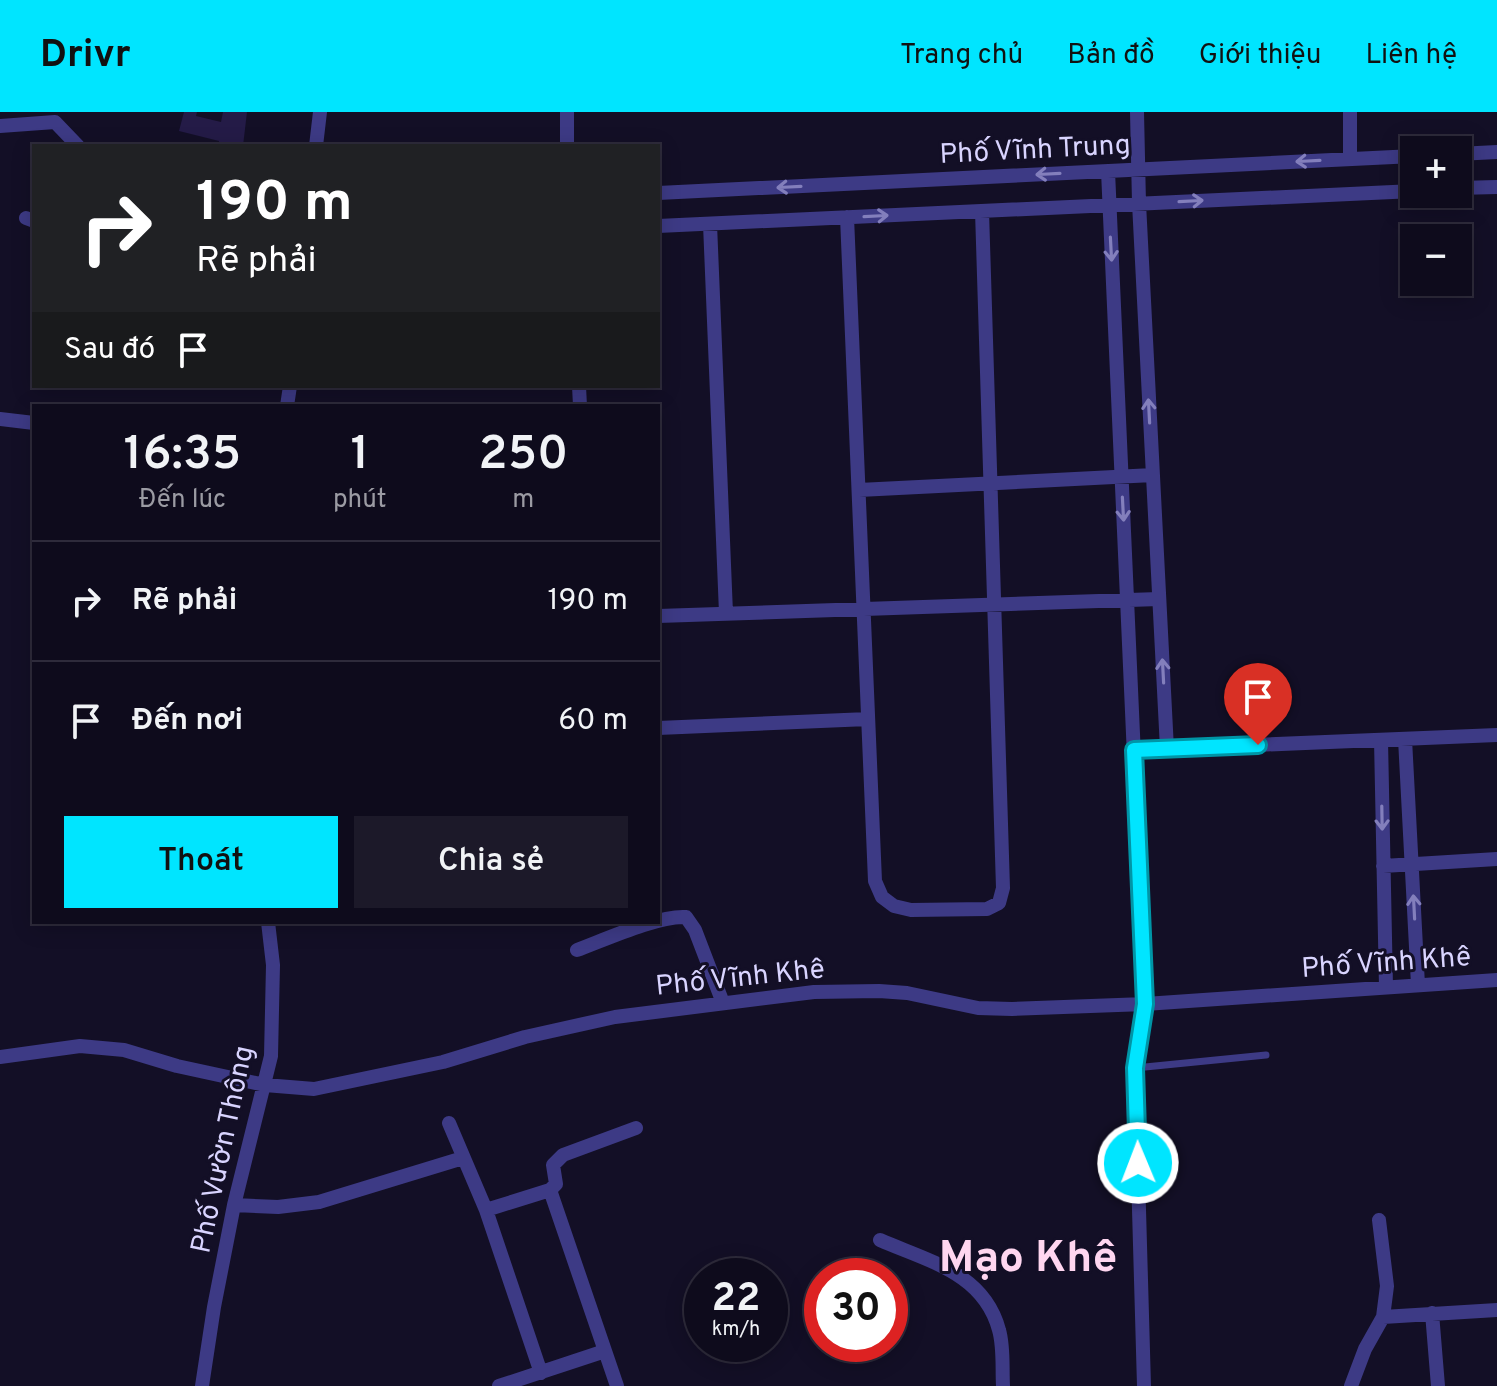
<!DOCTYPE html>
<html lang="vi">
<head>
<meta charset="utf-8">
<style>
  :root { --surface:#0e0b1c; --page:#1c1929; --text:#f1f3f6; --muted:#9b9ba3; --line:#2e2b3b; --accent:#00e5ff }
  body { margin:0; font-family:Overpass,sans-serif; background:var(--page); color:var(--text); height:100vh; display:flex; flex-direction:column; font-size:30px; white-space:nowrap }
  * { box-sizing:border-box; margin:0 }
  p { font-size:26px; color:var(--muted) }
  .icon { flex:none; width:44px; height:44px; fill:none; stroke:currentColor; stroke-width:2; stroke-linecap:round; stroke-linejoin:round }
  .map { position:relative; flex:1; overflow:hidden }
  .details { position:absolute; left:32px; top:292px; width:628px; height:520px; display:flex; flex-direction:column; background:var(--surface); border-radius:0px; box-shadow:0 4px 20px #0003,0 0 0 2px var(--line) }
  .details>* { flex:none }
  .top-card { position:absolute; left:32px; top:32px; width:628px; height:244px; border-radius:0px; box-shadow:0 4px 20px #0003,0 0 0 2px var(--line); background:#202124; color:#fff; overflow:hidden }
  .fabs { position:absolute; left:1400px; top:24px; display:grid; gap:16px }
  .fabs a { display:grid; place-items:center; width:72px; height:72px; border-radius:0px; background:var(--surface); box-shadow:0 4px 20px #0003,0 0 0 2px var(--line); font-size:40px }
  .speed { position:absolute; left:684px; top:1146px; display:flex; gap:16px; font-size:40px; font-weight:700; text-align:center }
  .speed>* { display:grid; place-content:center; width:104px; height:104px; border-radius:50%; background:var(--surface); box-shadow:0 4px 20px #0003,0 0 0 2px var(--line); line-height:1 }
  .speed small { font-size:20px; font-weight:400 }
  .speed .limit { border:12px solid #d22; background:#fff; color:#111 }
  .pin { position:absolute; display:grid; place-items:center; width:68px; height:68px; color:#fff; margin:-82px -34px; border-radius:50% 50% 50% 0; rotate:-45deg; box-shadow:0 0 8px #0007 }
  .pin .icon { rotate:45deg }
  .me { position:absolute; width:88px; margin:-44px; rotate:359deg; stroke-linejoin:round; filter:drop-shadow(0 0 6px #0008) }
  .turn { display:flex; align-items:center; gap:28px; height:168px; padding:0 32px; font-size:36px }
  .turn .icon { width:104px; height:104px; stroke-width:2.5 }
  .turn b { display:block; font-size:56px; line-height:68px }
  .then { display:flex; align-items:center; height:76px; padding:0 32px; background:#0003; gap:16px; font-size:30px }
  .eta { display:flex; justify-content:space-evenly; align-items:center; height:136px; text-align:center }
  .eta b { font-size:48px; font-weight:600; line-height:56px }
  .button { display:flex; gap:16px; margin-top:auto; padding:16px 32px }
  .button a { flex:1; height:92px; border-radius:0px; background:var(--accent); color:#111; font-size:32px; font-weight:600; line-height:92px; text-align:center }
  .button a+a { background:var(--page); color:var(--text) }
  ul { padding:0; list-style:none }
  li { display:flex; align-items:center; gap:24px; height:120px; padding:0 32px; border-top:2px solid var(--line) }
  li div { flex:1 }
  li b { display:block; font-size:30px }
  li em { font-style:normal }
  header { display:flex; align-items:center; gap:48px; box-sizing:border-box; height:112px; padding:0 40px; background:var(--accent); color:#111 }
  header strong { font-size:38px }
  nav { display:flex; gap:44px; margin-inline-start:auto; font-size:28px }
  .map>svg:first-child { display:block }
  .building { fill:#241b47 }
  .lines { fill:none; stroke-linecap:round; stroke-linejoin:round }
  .service { stroke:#3d3a85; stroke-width:7 }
  .minor { stroke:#3d3a85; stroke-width:14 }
  .oneway { stroke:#837fbc }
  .route-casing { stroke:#0095a6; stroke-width:20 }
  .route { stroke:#00e5ff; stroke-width:14 }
  .labels { text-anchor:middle; stroke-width:6; stroke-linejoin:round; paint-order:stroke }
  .street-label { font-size:28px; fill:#d9d4ff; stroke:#130f26 }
  .town-label { font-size:44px; font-weight:bold; fill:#ffd6f0; stroke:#130f26 }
</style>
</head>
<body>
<header>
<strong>Drivr</strong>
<nav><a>Trang chủ</a><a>Bản đồ</a><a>Giới thiệu</a><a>Liên hệ</a></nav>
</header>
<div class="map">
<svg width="1497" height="1274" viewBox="0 0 1497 1274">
  <rect width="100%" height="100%" fill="#130f26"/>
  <!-- building -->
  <path class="building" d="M184,0H197L196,4L221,10L223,0H247L243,34H218L219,29L179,19Z"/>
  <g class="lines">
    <!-- service -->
    <path class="service" d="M1135,956L1266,943"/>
    <!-- minor -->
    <path class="minor" d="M1137,0L1139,91L1167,637
      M1350,0V47
      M0,14L55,10L78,34
      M316,34L320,0
      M567,34V0
      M1458,42L1497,40
      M1108,59L1145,892L1135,956L1144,1274
      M1458,76L1497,75
      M658,81L1414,44
      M847,105L875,769L882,785L894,794L911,798L987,797L999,791L1003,776L982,99
      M26,106L34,109
      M710,112L726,501
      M658,114L1414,79
      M579,274L580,294
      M287,294L290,274
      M0,307L34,311
      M859,378L1153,363
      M658,504L1159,487
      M658,616L868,607
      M1405,627L1418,873
      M1381,628L1386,875
      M1134,638L1497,623
      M1383,754L1497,747
      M577,838C604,828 659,803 686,805L695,818L723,891
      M0,945L80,934L124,938L177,954L265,973L314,977L443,950L525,925L615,905L814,880L879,879L907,881L978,896L1012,897L1145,892L1497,868
      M449,1011L486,1098L541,1261
      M550,1078L617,1274
      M234,1093L278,1095L319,1090L463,1046
      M486,1098L550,1078L556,1072L553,1053L563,1043L636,1016
      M880,1128C928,1149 984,1161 999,1218C1004,1235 1002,1256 1003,1274
      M1432,1201L1438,1274
      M1383,1205L1497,1198
      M202,1274L214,1195L234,1093L271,944L273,853L268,810
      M499,1274L605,1239
      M1351,1274L1365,1237L1383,1205L1387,1174L1379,1108"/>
  </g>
  <!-- one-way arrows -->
  <defs><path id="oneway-shaft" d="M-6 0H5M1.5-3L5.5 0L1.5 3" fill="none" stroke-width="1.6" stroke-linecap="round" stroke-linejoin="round" transform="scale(2)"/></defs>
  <g class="oneway">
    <use href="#oneway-shaft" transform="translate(1308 49) rotate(177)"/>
    <use href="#oneway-shaft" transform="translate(1048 62) rotate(177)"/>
    <use href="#oneway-shaft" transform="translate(789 75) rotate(177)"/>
    <use href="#oneway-shaft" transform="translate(1191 89) rotate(-3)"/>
    <use href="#oneway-shaft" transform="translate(876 104) rotate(-3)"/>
    <use href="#oneway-shaft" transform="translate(1111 137) rotate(87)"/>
    <use href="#oneway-shaft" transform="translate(1149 299) rotate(-93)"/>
    <use href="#oneway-shaft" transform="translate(1123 397) rotate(87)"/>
    <use href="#oneway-shaft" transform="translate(1163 559) rotate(-93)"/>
    <use href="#oneway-shaft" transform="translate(1382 706) rotate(89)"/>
    <use href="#oneway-shaft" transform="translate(1414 795) rotate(-93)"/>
  </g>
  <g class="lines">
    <defs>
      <path id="route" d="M1138,1051L1135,956L1145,892L1134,638L1258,633"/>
    </defs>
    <!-- route casing -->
    <use href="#route" class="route-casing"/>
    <!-- route -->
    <use href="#route" class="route"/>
  </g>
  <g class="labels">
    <!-- street labels -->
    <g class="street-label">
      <text transform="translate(1035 36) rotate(-3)" y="10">Phố Vĩnh Trung</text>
      <text transform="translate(1386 849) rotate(-4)" y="10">Phố Vĩnh Khê</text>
      <text transform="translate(740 864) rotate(-6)" y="10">Phố Vĩnh Khê</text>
      <text transform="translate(221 1037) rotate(-78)" y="10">Phố Vườn Thông</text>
    </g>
    <!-- town labels -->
    <g class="town-label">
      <text x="1028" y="1159">Mạo Khê</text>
    </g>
  </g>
</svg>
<div class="fabs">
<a>+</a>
<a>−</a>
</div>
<div class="speed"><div>22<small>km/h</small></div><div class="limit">30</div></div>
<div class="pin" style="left:1258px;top:633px;background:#d93025"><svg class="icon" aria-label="arrive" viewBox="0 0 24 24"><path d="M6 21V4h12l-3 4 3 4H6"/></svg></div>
<svg class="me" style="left:1138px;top:1051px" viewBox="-20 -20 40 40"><circle r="17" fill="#00e5ff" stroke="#fff" stroke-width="3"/><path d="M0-11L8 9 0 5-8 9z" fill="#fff"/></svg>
<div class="top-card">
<div class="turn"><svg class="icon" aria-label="right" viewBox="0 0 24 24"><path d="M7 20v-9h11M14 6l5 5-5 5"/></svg><div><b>190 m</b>Rẽ phải</div></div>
<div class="then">Sau đó<svg class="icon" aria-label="arrive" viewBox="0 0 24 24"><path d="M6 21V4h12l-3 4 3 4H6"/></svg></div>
</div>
<section class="details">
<div class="eta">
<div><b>16:35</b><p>Đến lúc</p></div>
<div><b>1</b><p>phút</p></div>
<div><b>250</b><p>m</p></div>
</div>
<ul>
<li><svg class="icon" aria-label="right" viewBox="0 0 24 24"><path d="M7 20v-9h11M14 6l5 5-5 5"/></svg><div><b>Rẽ phải</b></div><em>190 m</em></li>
<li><svg class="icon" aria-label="arrive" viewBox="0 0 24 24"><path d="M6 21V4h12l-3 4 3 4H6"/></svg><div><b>Đến nơi</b></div><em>60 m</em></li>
</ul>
<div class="button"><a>Thoát</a><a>Chia sẻ</a></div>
</section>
</div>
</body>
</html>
